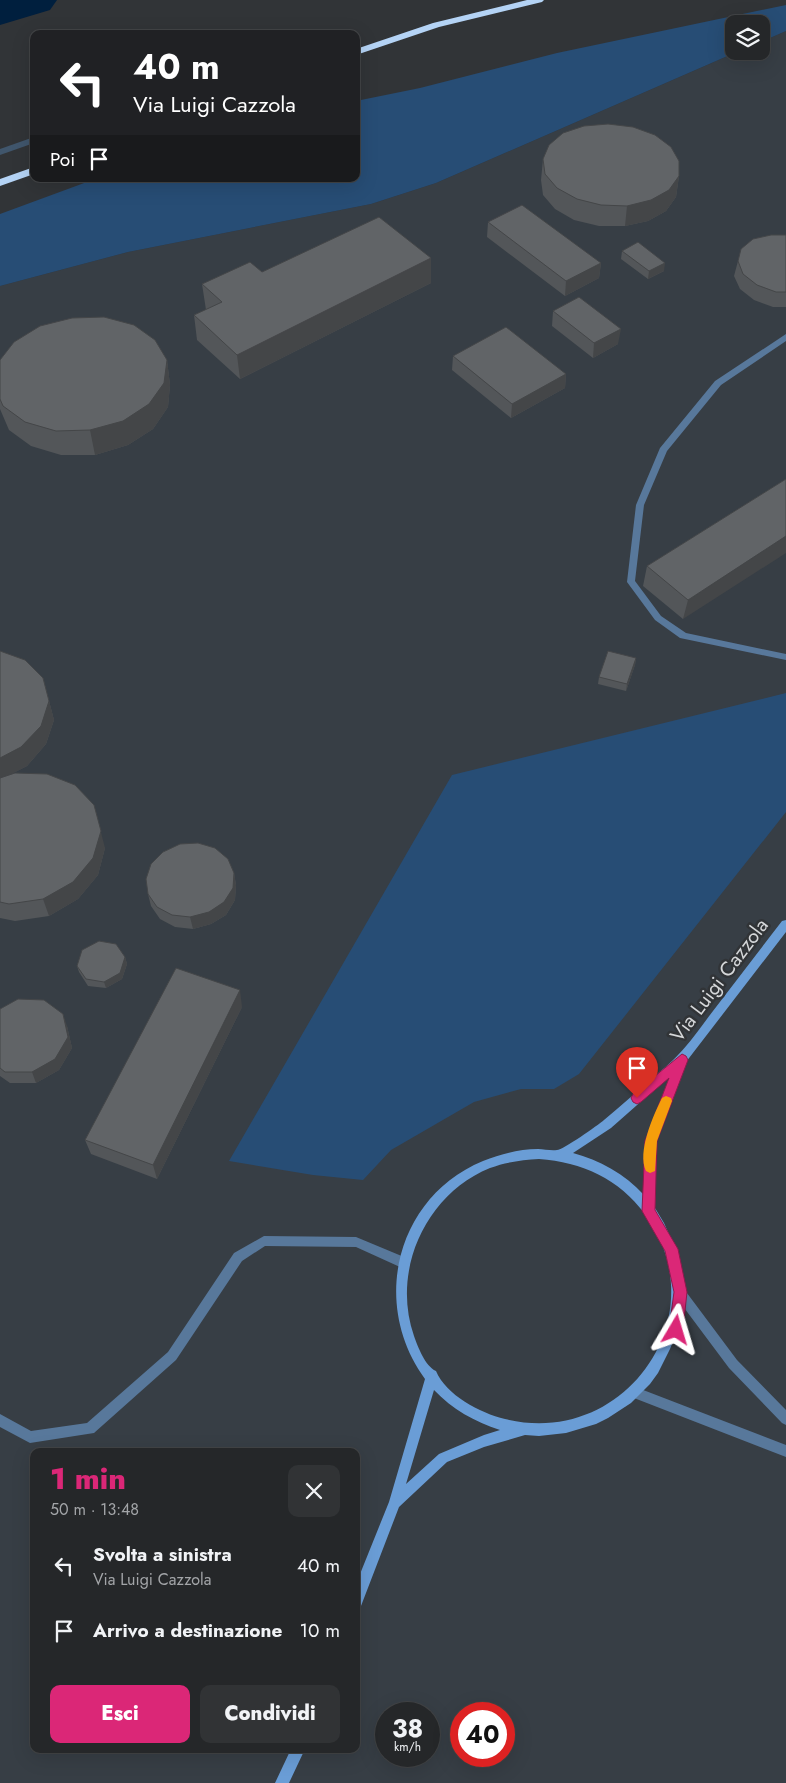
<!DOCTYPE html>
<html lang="it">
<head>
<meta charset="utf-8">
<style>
  :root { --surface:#252729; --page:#313335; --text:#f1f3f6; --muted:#a3a5a8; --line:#424446; --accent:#db2777 }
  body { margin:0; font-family:Jost,sans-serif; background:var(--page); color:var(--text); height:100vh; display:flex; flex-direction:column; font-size:19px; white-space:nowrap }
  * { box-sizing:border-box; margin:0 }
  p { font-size:16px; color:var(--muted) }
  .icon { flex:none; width:28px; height:28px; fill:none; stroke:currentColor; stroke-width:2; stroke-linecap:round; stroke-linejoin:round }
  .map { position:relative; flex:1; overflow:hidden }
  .side { position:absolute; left:30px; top:1448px; width:330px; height:305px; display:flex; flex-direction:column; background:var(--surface); border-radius:10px; box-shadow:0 5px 20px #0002,0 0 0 1px var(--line) }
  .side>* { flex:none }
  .banner { position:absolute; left:30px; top:30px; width:330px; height:152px; border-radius:10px; box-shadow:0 5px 20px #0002,0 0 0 1px var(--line); background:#202124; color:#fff; overflow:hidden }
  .controls { position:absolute; left:725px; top:15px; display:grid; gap:10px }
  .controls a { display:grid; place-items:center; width:45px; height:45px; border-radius:10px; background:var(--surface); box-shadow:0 5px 20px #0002,0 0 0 1px var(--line); font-size:25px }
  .speed { position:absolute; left:375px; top:1702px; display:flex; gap:10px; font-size:25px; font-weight:700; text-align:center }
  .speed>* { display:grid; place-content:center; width:65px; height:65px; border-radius:50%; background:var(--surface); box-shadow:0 5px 20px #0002,0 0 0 1px var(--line); line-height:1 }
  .speed small { font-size:12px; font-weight:400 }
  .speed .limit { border:8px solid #d22; background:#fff; color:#111 }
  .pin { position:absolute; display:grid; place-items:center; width:42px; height:42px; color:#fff; margin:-51px -21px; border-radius:50% 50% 50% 0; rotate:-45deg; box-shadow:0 0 5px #0007 }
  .pin .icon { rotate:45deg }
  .me { position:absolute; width:55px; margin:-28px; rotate:7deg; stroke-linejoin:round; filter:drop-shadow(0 0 4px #0008) }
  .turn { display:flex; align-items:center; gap:18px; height:105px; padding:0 20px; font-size:22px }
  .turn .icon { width:65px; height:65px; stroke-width:2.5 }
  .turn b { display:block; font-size:35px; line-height:42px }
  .then { display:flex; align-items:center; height:48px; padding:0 20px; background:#0003; gap:10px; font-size:19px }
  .round { display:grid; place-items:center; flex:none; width:52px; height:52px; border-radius:10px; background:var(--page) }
  .head { display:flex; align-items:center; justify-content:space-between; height:85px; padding:0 20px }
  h1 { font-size:30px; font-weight:800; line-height:38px; color:var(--accent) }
  .primary-button { display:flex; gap:10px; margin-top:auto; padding:10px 20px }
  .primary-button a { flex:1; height:58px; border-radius:10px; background:var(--accent); color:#fff; font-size:20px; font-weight:800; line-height:58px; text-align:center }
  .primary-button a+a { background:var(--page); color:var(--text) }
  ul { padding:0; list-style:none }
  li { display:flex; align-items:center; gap:15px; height:65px; padding:0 20px }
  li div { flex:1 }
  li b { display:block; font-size:19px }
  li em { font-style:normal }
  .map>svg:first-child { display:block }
  .built { fill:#373e45; fill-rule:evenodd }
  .green { fill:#274d75 }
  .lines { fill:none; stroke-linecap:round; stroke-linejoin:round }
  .stream { fill:#40566c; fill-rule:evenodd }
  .river { fill:#001f3e; fill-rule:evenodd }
  .lane { fill:#58789b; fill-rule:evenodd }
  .street { fill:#58789b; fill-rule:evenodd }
  .secondary { fill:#6a9dd6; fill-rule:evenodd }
  .highway { fill:#b4d3f5; fill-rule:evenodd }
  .wall { fill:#535659 }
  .shaded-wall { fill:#444648 }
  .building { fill:#616467; stroke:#444648 }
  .route { fill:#db2777; stroke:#8e194d }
  .slow { fill:#f59e0b }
  .labels { text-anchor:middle; stroke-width:5; stroke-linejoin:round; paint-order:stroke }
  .street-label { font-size:20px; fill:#d5d7d9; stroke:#313437 }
</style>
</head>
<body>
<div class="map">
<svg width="786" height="1783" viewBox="0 0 786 1783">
  <rect width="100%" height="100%" fill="#313437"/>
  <!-- built -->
  <path class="built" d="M786,31V1783H0V286L128,252L371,204L436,183L739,51H761V42ZM34,1451H356V1749H34ZM386,1714H429V1756H386ZM461,1714H504V1756H461Z"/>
  <!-- green -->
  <path class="green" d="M786,5V31L761,42V24H734V51H739L436,183L371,204L128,252L0,286V214L95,179H356V101L420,88L557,53Z
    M786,693V812L579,1074L554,1089H521L474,1102L391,1150L363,1180L313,1175L229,1161L452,775Z"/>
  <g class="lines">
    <!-- stream -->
    <path class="stream" d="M34,137V143L0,155V149Z"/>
    <!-- river -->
    <path class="river" d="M0,0H57L50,10L0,25Z"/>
    <!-- lane -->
    <path class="lane" d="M786,334V341L721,385L667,451L644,505L635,581L661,616L686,633L786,654V660L680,638L655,620L627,582L636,505L660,448L715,381Z
      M264,1236L356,1237L404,1257L406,1261L404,1265L400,1267L356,1247L265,1246L242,1261L176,1360L94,1433L30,1443L0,1427V1414L31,1431L87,1423L168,1352L234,1253Z"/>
    <!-- street -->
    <path class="street" d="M680,1287L684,1289L737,1360L786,1410V1425L782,1423L729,1368L676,1297L674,1293L676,1289Z
      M638,1388L786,1445V1457L634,1398L632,1394L634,1390Z"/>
    <!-- secondary -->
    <path class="secondary" d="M786,920V932L686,1062L656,1141L655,1208L664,1223L677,1252L680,1265L683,1292L680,1319L677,1332L670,1349L658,1373L650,1384L631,1403L608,1418L596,1424L566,1433L539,1436L525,1435L484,1447L447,1462L399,1507L361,1606L356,1607V1584L389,1502L425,1379C370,1304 396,1197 483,1161C501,1154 519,1149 538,1149C544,1149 551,1151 557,1150C563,1150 598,1125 604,1120C620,1107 635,1093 650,1080C659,1072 670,1064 678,1055C691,1042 702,1025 713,1011C736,981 759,951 782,921ZM670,1076L646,1141L644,1195C625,1174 599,1160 573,1153L611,1128ZM539,1159C582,1162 619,1179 645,1214C719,1315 625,1449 505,1419C480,1413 446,1395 436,1371C425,1366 418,1347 414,1336C391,1270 426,1194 490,1168C506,1162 522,1160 539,1159ZM434,1390C452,1409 475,1422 500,1430L484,1435L439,1454L406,1484Z
      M291,1749H305L289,1783H275Z"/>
    <!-- highway -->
    <path class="highway" d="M527,0H544L542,2L439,27L356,55V49L433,23Z
      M34,167V174L0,186V179Z"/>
  </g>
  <!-- wall -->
  <path class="wall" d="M543,159L679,176L676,197L666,211L648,221L625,226H599L574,220L555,209L543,195L541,180Z
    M488,222L601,263L599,278L565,296L487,237Z
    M786,235V307H773L754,300L740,289L734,276L738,261Z
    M622,251L664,271L648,279L621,259Z
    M431,258V283L240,379L197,340L194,315L206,310L202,284L262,272Z
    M553,311L618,344L593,358L552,326Z
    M453,356L566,374L565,388L511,418L452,370Z
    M0,360H167L170,385L168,407L153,429L128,445L95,455H61L31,446L9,430L0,409Z
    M786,479L683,619L643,586L647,566Z
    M0,651L48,697L54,720L46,744L27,766L9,775L105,848L98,875L78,899L49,916L15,921L0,918Z
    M636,658L635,665L626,691L598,684L599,677Z
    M234,873L236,885L235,900L226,915L211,924L193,929L175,927L160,919L151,906L148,894Z
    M125,957L127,964L122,979L106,988L88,986L79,972L77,966Z
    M242,1007L157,1179L91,1154L85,1140Z
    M0,1009L67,1026L72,1048L59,1070L36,1083H10L0,1076Z"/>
  <!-- shaded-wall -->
  <path class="shaded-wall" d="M679,176L676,197L666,211L648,221L625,226L627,206Z
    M431,258V283L240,379L237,355Z
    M601,263L599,278L565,296L566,281Z
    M665,263L664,271L648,279L649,271Z
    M621,329L618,344L593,358L594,343Z
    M167,360L170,385L168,407L153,429L128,445L95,455L90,430Z
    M566,374L565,388L511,418L512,404Z
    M786,536V553L683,619L688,600Z
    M636,658L635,665L626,691L627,684Z
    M43,678L54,720L46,744L27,766L0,780V758Z
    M94,805L105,848L98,875L78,899L49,916L43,899Z
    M234,873L236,885L235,900L226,915L211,924L193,929L190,917Z
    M125,957L127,964L122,979L106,988L104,982Z
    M240,990L242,1007L157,1179L153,1165Z
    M63,1014L67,1026L72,1048L59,1070L36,1083L32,1072Z"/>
  <!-- building -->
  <path class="building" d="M608,124L633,127L655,135L671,147L679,161V176L669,190L651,200L627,206L601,205L577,199L557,188L545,174L543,159L549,145L563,133L584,126Z
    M522,205L601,263L566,281L488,222Z
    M379,217L431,258L237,355L194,315L222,302L202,284L250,262L262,272Z
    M771,235H786V292H776L757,285L743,274L738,261L741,249L753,239Z
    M638,242L665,263L649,271L622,251Z
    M579,297L621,329L594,343L553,311Z
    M104,317L134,325L155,340L167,360L164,383L149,404L123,421L90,430L56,431L25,422L3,406L0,399V360L14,342L40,326L72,318Z
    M506,327L566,374L512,404L453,356Z
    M786,479V536L688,600L647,566Z
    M0,651L25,660L43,678L49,701L41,726L21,747L0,758Z
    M608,651L636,658L627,684L599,677Z
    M15,773L47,774L75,785L94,805L101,831L93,858L73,882L43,899L9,904L0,902V778Z
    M198,843L215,848L228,859L234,873L233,888L224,902L209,912L190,917L172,915L157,907L148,894L146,879L151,864L163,852L180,844Z
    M99,941L116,944L125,957L120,973L104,982L86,979L77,966L82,950Z
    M176,968L240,990L153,1165L85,1140Z
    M18,999L44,1000L63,1014L68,1037L55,1059L32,1072H5L0,1068V1009Z"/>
  <!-- route -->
  <path class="route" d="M682,1054L686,1056L688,1060L657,1141L655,1210L678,1249L687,1292L683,1330L681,1334L676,1336L671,1334L669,1330L674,1292L665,1251L642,1211L645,1141L669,1078L641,1102L637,1104L633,1102L631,1098L633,1094Z"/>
  <!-- slow -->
  <path class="slow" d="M666,1096L671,1098L672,1101L657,1141L655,1171L650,1173L646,1171C637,1152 653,1116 662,1098Z"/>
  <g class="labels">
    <!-- street labels -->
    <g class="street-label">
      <text transform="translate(719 980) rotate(-53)" y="7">Via Luigi Cazzola</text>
    </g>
  </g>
</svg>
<div class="controls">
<a><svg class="icon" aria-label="layers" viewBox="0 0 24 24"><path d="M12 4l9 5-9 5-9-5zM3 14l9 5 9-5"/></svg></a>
</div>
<div class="speed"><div>38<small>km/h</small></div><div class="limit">40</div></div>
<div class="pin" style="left:637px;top:1098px;background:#d93025"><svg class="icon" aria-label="arrive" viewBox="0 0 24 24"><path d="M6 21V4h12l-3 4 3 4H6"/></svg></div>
<svg class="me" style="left:676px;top:1330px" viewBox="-20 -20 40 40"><path d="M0-17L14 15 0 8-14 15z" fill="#db2777" stroke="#fff" stroke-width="4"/></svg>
<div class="banner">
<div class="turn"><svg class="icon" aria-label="left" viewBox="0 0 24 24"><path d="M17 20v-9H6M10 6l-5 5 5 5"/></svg><div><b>40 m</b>Via Luigi Cazzola</div></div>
<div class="then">Poi<svg class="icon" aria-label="arrive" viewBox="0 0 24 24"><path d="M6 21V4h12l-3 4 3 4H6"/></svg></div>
</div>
<section class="side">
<div class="head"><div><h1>1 min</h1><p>50 m · 13:48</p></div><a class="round"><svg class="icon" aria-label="close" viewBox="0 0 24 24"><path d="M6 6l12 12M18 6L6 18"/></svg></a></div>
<ul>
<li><svg class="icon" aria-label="left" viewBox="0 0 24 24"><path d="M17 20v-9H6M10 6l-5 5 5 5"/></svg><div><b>Svolta a sinistra</b><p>Via Luigi Cazzola</p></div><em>40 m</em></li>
<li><svg class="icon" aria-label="arrive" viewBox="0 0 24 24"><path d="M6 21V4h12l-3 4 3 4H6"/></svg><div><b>Arrivo a destinazione</b></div><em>10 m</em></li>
</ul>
<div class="primary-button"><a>Esci</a><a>Condividi</a></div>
</section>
</div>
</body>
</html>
